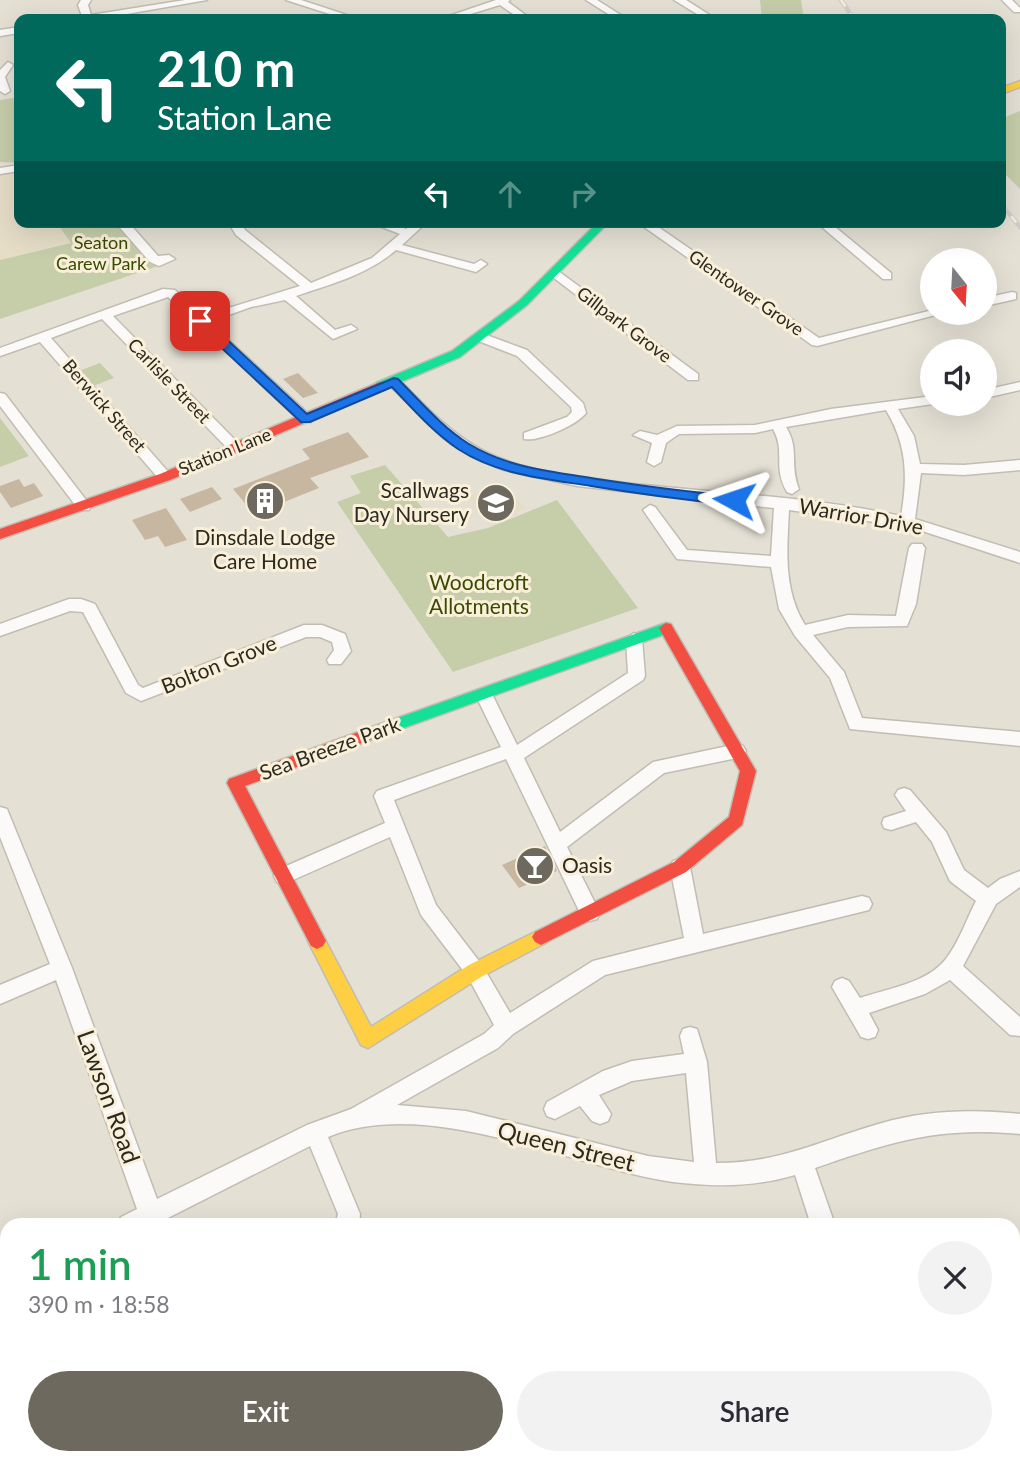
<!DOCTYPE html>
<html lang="en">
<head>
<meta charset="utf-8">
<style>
  :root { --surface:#fff; --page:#f2f2f3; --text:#2b2b33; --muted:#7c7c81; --accent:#6d695f }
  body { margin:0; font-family:Lato,sans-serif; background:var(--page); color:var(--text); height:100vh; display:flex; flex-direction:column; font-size:26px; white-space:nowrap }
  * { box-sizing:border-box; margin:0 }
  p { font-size:23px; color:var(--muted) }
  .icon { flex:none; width:38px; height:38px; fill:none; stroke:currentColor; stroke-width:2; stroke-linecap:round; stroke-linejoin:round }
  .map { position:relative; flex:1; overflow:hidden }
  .details { position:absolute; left:0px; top:1218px; width:1020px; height:247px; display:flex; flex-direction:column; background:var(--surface); border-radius:21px 21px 0 0; box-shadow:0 7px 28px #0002 }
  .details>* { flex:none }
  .hud { position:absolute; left:14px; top:14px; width:992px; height:214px; border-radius:14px; box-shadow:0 7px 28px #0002; background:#00695c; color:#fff; overflow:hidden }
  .needle { width:46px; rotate:162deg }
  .buttons { position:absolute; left:920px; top:248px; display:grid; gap:14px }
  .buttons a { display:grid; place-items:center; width:77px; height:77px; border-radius:50%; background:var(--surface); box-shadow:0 7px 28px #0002; font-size:35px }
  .pin { position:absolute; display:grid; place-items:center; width:60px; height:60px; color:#fff; margin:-30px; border-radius:14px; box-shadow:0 4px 10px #0006 }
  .me { position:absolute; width:77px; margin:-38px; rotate:275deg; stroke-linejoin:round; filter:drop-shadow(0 0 5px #0008) }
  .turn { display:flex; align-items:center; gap:24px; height:147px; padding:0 28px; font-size:32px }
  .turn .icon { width:91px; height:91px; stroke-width:2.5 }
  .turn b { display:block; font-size:49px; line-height:60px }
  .lanes { display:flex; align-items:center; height:66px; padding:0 28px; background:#0003; justify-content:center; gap:35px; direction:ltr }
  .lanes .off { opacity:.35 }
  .round { display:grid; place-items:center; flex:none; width:74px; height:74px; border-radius:37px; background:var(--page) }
  .head { display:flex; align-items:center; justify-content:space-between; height:119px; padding:0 28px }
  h1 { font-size:42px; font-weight:600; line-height:52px; color:#1e9e55 }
  .cta { display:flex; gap:14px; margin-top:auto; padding:14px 28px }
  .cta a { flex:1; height:80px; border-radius:42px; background:var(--accent); color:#fff; font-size:28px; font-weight:600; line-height:80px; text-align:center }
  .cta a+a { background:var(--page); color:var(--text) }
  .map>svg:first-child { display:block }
  .built { fill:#e6ddc7 }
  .green { fill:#c5cda9 }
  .building { fill:#c7b7a1 }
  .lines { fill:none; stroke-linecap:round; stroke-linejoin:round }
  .street-casing { stroke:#c1bdb3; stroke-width:3 }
  .fast-casing { stroke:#c1bdb3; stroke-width:3 }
  .slow-casing { stroke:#c1bdb3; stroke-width:3 }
  .jam-casing { stroke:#c1bdb3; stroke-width:3 }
  .street { fill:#fbfaf9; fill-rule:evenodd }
  .fast { fill:#16e098; fill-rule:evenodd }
  .slow { fill:#ffcf43; fill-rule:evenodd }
  .jam { fill:#f24e42; fill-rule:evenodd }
  .rail-casing { stroke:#d0cecb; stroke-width:4.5 }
  .rail { stroke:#faf0da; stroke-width:2.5; stroke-dasharray:8; stroke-linecap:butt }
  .route { fill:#1a73e8; stroke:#114b97; stroke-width:2 }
  .labels { text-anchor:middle; stroke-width:6; stroke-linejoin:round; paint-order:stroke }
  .far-park-label { font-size:18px; fill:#384a00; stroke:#faf0da }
  .far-street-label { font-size:18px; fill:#2c2920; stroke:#faf0da }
  .poi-label { font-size:21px; fill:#2c2920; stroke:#faf0da; text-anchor:end }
  .street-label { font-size:21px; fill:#2c2920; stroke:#faf0da }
  .park-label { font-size:21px; fill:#384a00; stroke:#faf0da }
  .near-street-label { font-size:24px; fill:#2c2920; stroke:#faf0da }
</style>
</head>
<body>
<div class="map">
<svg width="1020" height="1464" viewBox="0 0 1020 1464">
  <rect width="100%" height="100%" fill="#e5e0d4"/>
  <!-- built -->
  <path class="built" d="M12,172L19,173V222H56L71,242L0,260V174Z
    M500,483L526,508L493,523L466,497Z"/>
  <!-- green -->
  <path class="green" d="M760,0H801L804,19H762Z
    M19,97V163L0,162V100Z
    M1020,111V189L1001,170V119Z
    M56,222H125L158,266L0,319V260L71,243Z
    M100,363L114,378L93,386L79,371Z
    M0,418L29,456L0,467Z
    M385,465L448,537L488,528L557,500L638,608L453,672L337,502L361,493L350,476Z"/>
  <!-- building -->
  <path class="building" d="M298,373L318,393L303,398L283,379Z
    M348,432L369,457L310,478L319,488L254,514L233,489L310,459L302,449Z
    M19,479L24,487L34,483L43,496L11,508L0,492V486Z
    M212,487L222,499L190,512L180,499Z
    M166,508L187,540L165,547L158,536L145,540L132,520Z
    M545,846L557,871L519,888L502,865Z"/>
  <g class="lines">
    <defs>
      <path id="street" d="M81,0H91L88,5L91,15L185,0H207L98,19H77L82,16L78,5Z
        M286,0H301L359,19H345Z
        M496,0H510L508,2L531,19H520L500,5L454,19H440Z
        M586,0H597L627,19H616Z
        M674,0H686L716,19H705Z
        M1002,0H1012L1020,8V12H1014Z
        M19,27V33L0,36V30Z
        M8,62L13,65L5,77L10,91L5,94L0,91V70Z
        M19,165V171L0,174V168Z
        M115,222H128L158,256L169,255L175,259L159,266L150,262Z
        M228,222H240L245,230L311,283L372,258L400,234L369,222H387L406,229L414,222H427L402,245L474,264L481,260L487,264L476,272L396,250C367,275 331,284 296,296L335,330L351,325L357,329L333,339L285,300L251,307L209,322L311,416V422H301L168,297L113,316L240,445L242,448L235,452L230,451L102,319L51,338L170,474L172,477L165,482L160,480L40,342L0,356V348L163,289L175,290L203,316L300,286L236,235Z
        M637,222H651L819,338L933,310V313H943L817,346L812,345Z
        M816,222H829L891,273V279H883Z
        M554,268L698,374V380H688L550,275L548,272Z
        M1012,292L1016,293V299L985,306V298Z
        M481,333L527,350L583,403L586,413C577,425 539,442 524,439V433L567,417L572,412L571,407L517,356L476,340V334Z
        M394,378L399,379C425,406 451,434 484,451C523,471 566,475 609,481C705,493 805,495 901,516C908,476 907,445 886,410L786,427C800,449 789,464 799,489L792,494L787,492C772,466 786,452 773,429L755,433L679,434L666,443L661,462L654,466L647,462L652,443L633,435L640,431L657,435L677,426L755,425L831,409L933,396V404L898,409L914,436L920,464L964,465L1020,460V470L964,475L921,473L915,519L1020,552V563L910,527L789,510C787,550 783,590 805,625L848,615L896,616L909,548L912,544H922L925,548L916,604L907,626L848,627L813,635L844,672L862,718L1020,732V746L850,729L830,678L795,636L779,609L771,567L677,559L643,510L650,505L655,507L687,550L771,556L774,508L577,486L504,470L473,457L447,440L389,385V379Z
        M1020,382V390L985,398V390Z
        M0,393L5,394L89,504L91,507L89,510H79L0,406Z
        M69,599H81L95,604L138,685L143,688L304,625H322L345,634L351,651L341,664H329L327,660L334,650L332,642L320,637H306L141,701L126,693L83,612L70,611L0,636V624Z
        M634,633L642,639L645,676L643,680L524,758L560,832L653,762L737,744L743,746L746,751L743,756L737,758L664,773L567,847L600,913L597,919L590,921L583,919L506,759L394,800L436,905L482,965L510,1013L593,961L684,938L670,867L673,861L680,859L687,861L690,867L703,934L862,896L869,898L872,904L869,910L605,975L513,1034L498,1048L397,1105L466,1111L648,1156L694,1162L686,1073L632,1081L599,1095L611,1114L608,1121L600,1124L592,1121L580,1106L555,1119L547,1116L544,1109L547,1102L603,1071L632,1061L684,1054L680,1036L683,1029L690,1027L697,1029L707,1062L716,1163C782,1163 821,1140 882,1123C927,1110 973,1109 1020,1114V1134C939,1126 890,1142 815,1168L835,1225H811L795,1175C755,1187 714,1187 673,1182C570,1167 429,1095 328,1137L360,1214L359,1225H335L338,1214L310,1146L164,1220L165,1225H117L121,1217L137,1209L56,980L0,1004V985L50,964L0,837V807L7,809L9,814L72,968L157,1199L307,1125L351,1109L484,1034L494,1025L468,977L421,915L390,837L284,884L277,882L274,876L277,870L385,823L374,796L377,791L501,747L475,694L478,690H490L517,745L628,673L626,639Z
        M904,788L910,790L946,832L964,870L988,888L1000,879L1020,871V887L996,904L963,966L1020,1017V1036L1010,1035L950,980L925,994L869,1013L878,1030L875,1037L868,1039L861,1037L832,987L835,981L842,978L849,981L860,998C886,989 927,983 945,960C959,943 966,920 976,901L950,881L932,842L916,822L891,830L884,828L882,823L884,818L906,811L895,795L898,790Z
        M1013,1249L1020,1252V1277L1013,1274Z
        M7,1274V1299L0,1302V1277Z
        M7,1411V1437L0,1440V1414Z
        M223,1458H249L251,1464H225Z
        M617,1458H676L673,1464H620Z
        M896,1458H924L927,1464H899Z"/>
      <path id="fast" d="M598,222H609L527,305L460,357L384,389H376V383L452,351L519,301Z
        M666,623L673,628L671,632L370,740H358L356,736L358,732Z"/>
      <path id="slow" d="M1020,81V87L1001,94V88Z
        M541,929L547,932L550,937L547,942L481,977L368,1048L361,1045L308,941L311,936L317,933L323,936L371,1027L469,965Z"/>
      <path id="jam" d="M380,382L386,386L384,389L170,480L0,539V529L160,474Z
        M666,623L671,624L756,771L742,825L686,872L547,942L541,945L535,942L532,937L535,932L674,862L729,817L740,771L659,628Z
        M364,730L370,732L372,736L370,740L245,786L326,941L323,946L317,949L311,946L227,783L229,779Z"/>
    </defs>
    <!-- street casing -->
    <use href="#street" class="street-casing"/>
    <!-- fast casing -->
    <use href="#fast" class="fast-casing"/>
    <!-- slow casing -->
    <use href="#slow" class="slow-casing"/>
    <!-- jam casing -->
    <use href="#jam" class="jam-casing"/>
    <!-- street -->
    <use href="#street" class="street"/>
    <!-- fast -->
    <use href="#fast" class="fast"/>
    <!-- slow -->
    <use href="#slow" class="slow"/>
    <!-- jam -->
    <use href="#jam" class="jam"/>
    <defs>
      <path id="rail" d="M841,0L854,19
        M1001,204L1020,227"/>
    </defs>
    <!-- rail casing -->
    <use href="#rail" class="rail-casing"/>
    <!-- rail -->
    <use href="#rail" class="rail"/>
  </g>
  <!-- route -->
  <path class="route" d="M196,319H205L307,414L394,378L398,379C421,402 442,427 469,444C508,468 553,472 597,479C643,486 688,492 734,496L741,500L734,505C686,500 639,494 591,486C546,479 498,475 458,449C433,432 413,409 392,387L310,422H301L196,324Z"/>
  <!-- icons -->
  <defs>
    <symbol id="building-disc" viewBox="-11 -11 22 22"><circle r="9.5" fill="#6d695f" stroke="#faf0da"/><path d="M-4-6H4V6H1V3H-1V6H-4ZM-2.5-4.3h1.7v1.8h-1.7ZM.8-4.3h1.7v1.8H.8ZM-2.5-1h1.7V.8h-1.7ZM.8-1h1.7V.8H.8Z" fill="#fff"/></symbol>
    <symbol id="school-disc" viewBox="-11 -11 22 22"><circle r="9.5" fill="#6d695f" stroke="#faf0da"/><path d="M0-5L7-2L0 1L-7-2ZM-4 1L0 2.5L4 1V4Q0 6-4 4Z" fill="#fff"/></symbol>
    <symbol id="bar-disc" viewBox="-11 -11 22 22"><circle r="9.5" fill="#6d695f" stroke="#faf0da"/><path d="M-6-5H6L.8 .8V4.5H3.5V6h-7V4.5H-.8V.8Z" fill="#fff"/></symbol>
  </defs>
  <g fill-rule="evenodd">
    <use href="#building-disc" x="243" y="479" width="44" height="44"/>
    <use href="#school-disc" x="474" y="481" width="44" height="44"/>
    <use href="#bar-disc" x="513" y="844" width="44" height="44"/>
  </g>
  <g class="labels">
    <!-- far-park labels -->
    <g class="far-park-label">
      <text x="101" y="249">Seaton<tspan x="101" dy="21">Carew Park</tspan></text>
    </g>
    <!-- far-street labels -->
    <g class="far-street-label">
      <text transform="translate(746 293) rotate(35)" y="6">Glentower Grove</text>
      <text transform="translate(624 325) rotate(37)" y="6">Gillpark Grove</text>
      <text transform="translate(169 381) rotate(46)" y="6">Carlisle Street</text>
      <text transform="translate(104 406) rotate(49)" y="6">Berwick Street</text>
      <text transform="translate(225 452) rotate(-22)" y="6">Station Lane</text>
    </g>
    <!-- poi labels -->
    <g class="poi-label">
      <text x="469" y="498">Scallwags<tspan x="469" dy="24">Day Nursery</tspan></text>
      <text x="265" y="545" text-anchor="middle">Dinsdale Lodge<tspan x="265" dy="24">Care Home</tspan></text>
      <text x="562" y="873" text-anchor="start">Oasis</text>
    </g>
    <!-- street labels -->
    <g class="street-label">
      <text transform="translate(861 517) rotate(10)" y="7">Warrior Drive</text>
      <text transform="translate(219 665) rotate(-22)" y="7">Bolton Grove</text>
      <text transform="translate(330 749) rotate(-20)" y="7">Sea Breeze Park</text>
    </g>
    <!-- park labels -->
    <g class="park-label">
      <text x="479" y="590">Woodcroft<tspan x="479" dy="24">Allotments</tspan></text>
    </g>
    <!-- near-street labels -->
    <g class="near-street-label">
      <text transform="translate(108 1097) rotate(70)" y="8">Lawson Road</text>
      <text transform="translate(566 1147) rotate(14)" y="8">Queen Street</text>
    </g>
  </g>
</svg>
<div class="buttons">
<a><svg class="needle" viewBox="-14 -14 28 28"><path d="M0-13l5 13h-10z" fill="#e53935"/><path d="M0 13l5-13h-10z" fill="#7c7c81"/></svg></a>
<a><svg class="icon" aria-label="sound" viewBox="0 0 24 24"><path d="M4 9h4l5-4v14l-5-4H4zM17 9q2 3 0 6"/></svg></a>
</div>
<div class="pin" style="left:200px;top:321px;background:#d93025"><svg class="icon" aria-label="arrive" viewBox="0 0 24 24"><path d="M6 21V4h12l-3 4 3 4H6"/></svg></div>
<svg class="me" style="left:734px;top:500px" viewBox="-20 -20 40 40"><path d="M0-17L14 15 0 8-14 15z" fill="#1a73e8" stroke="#fff" stroke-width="4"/></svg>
<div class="hud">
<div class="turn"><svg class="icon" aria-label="left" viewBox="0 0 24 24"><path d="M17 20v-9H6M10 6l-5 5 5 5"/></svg><div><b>210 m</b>Station Lane</div></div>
<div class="lanes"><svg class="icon" aria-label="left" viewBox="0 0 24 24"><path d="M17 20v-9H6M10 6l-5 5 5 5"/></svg><svg class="icon off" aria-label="ahead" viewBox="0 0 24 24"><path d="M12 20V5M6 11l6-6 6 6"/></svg><svg class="icon off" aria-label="right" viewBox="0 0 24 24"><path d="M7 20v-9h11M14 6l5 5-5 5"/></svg></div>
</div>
<section class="details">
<div class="head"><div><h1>1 min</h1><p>390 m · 18:58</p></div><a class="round"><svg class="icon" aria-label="close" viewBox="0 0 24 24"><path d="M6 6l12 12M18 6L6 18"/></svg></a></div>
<div class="cta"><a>Exit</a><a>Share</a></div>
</section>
</div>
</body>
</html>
